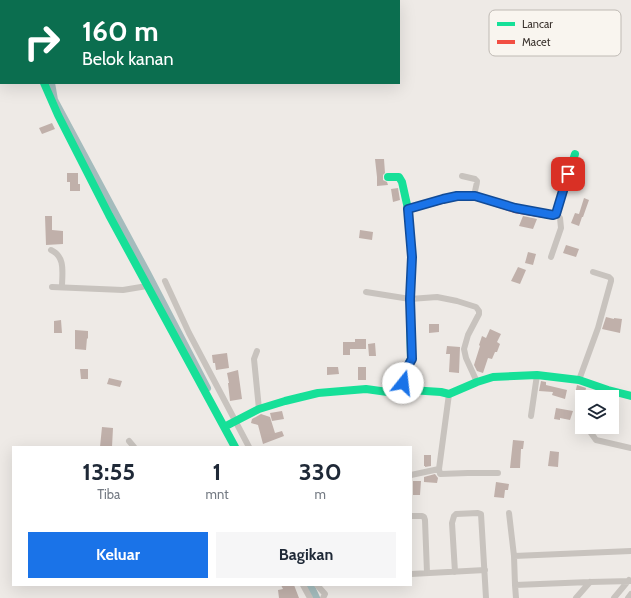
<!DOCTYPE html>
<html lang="id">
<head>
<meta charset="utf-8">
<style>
  :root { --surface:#fff; --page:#f6f6f7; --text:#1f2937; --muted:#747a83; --accent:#1a73e8 }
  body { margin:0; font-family:Cabin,sans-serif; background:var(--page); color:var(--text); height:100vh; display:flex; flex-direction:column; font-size:15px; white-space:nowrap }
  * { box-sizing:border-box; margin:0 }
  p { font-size:13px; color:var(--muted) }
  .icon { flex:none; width:22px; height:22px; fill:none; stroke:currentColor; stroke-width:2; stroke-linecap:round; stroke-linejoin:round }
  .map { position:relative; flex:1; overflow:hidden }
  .drawer { position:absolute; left:12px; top:446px; width:400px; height:140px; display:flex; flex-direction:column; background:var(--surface); border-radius:0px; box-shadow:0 4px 16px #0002 }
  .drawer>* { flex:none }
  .guide { position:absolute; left:0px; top:0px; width:400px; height:84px; box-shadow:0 4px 16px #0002; background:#0b6e4f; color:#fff; overflow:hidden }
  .controls { position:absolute; left:575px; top:390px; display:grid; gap:8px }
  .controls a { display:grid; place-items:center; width:44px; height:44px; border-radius:0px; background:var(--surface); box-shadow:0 4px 16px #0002; font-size:20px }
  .pin { position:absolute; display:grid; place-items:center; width:34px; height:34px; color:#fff; margin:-17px; border-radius:8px; box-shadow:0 2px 6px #0006 }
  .me { position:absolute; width:44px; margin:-22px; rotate:16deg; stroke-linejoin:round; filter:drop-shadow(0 0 3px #0008) }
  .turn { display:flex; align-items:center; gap:14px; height:84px; padding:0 16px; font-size:18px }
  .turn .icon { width:52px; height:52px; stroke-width:2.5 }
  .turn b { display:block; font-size:28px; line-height:34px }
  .eta { display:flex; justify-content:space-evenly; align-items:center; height:68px; text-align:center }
  .eta b { font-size:24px; font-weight:700; line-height:28px }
  .cta { display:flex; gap:8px; margin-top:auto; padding:8px 16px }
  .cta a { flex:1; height:46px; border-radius:0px; background:var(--accent); color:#fff; font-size:16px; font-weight:700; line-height:46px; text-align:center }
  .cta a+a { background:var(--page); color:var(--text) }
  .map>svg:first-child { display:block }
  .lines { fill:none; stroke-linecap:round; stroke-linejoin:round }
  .canal { stroke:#a4bcbd; stroke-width:8 }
  .building { fill:#c0b0aa }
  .street { stroke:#c8c3be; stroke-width:6 }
  .fast { stroke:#16e098; stroke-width:8 }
  .jam { stroke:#f24e42; stroke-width:8 }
  .route-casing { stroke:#114b97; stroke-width:10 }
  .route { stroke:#1a73e8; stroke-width:7 }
  .key { fill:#f9f5ef; stroke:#bfbab4; stroke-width:1 }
  .key-label { font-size:11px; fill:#39312c }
</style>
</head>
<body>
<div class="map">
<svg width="631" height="598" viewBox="0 0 631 598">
  <rect width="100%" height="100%" fill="#eeeae6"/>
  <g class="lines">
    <!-- canal -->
    <path class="canal" d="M47,1V0
      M0,34L1,32
      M51,83L54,100L147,273L207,388
      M310,585L316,598"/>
  </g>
  <!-- building -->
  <path class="building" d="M52,123L55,129L42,134L39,128Z
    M375,159H384L385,173L383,175V180L387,182L388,185L377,186V177Z
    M67,173H78V184H80V191H70V182H67Z
    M398,188L400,200L393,202L391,189Z
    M584,198L589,200L583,217H582L579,226L571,223L575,213L579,214Z
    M45,216H52V230L63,231V244L46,245Z
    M523,216L537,219L533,229L519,226Z
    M360,230L373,232L372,240L359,238Z
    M566,245L579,249L576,257L563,253Z
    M528,252L536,254L533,265L525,263Z
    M518,267L526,270L520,284L511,281Z
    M606,317L614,319V318L622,319L620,333L602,329Z
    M61,320L62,333H54V321Z
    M429,324H439V332L429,333Z
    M490,329L501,334L497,342L500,344L497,352H495L492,359L488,358L483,373L477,371L474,365L480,346L479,345L482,336L486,338Z
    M75,330L88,331V339L87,338L86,350L75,349Z
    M355,339H366V349H350V355H343V342H355Z
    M375,343L376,356H369L368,344Z
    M447,346L460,347L459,373L449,372L450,354H446Z
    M227,353L229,368L216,370L215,363H213L212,355Z
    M327,367H338L339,374L327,375Z
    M358,367H366V380H358Z
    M80,369H88V379H81Z
    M238,370L242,399L230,401L228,383H229L227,373Z
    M109,378L122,381L120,387L107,384Z
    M541,381L546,382V385L567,390L565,399L552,395L553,392L539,391Z
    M577,385L586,388L584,397L575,394Z
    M556,408L573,411L570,420L560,418V420L554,419Z
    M282,411L284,419L272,421L270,413Z
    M261,414L270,417L275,433L282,431L284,436L263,444L258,425L251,423L252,419Z
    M102,427L113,428L112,447H100Z
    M513,440L524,441L523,449H521L520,468H510Z
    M550,451L559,452L558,467L548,466Z
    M424,455H431V466L425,467V466H424Z
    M435,474L438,478L437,483L424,482V477Z
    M413,481H421L420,495H413Z
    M496,482L509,484L508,490H505L504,498L494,497Z
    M281,585H294L299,598H279L278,590L283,589Z"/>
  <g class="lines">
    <!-- street -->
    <path class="street" d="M14,1V0
      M36,1V0
      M0,41L1,39
      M462,176L475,179L477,181C477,186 474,190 475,196
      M51,250C66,257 62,273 62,287
      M551,257L561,228L560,218L556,214
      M165,281L189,333L249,447
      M52,287L123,290L147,286
      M366,292L410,299L437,297L457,301L476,307L479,311V314L468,335L464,349L466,358L477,382
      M257,351L254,359L259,409
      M579,380L598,328L611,281V279L609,277L593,272
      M449,394L439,469L440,474L468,473H498
      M598,397L600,387
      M531,416L537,375
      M592,427L591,433L596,440L631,448
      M129,441L134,447
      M411,475L439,469
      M509,513L514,556L515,585L516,598
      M411,516H422L424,517L425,520L427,573
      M514,556L631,551
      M455,572L452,523L454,516L456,514L478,513L481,514L486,598
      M411,574L485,570
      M303,585L310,598
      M317,585L325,594L323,598
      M515,585L590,582L631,581
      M576,598L590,582
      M614,598L629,580
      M628,598L631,594"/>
    <!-- fast -->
    <path class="fast" d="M44,83L58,115L109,215L235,447
      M388,177H399L402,182L408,209L412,257L410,299L411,359L404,373L402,394
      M544,214L553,215L556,214L575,154
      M224,427L259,409L285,401L318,393L366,389L402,394L410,390L441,392L449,394L477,382L493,377L537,375L579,380L608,390L631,396"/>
    <!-- jam -->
    <path class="jam" d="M408,209L457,196H475L515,209L544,214"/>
  </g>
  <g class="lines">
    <defs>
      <path id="route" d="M403,383L404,373L412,359L410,299L412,257L408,209L443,199L457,196H475L515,208L553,215L556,214L568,174"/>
    </defs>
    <!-- route casing -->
    <use href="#route" class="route-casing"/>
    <!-- route -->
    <use href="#route" class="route"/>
  </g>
  <!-- legend -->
  <rect x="489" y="10" width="132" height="46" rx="6" class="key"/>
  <rect x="497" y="22" width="18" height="4" fill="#16e098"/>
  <rect x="497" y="40" width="18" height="4" fill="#f24e42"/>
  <g class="key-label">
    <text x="522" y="28">Lancar</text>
    <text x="522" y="46">Macet</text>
  </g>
</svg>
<div class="controls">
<a><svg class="icon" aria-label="layers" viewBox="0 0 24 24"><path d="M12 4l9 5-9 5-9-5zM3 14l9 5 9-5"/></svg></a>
</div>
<div class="pin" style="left:568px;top:174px;background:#d93025"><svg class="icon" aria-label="arrive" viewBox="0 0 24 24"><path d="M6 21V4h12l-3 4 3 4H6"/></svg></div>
<svg class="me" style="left:403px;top:383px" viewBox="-20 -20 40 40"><circle r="19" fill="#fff"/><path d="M0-13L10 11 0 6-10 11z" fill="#1a73e8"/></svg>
<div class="guide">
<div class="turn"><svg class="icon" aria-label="right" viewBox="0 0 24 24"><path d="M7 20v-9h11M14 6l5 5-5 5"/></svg><div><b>160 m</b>Belok kanan</div></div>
</div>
<section class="drawer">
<div class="eta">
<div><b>13:55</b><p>Tiba</p></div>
<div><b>1</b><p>mnt</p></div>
<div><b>330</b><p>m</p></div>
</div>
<div class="cta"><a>Keluar</a><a>Bagikan</a></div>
</section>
</div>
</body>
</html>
